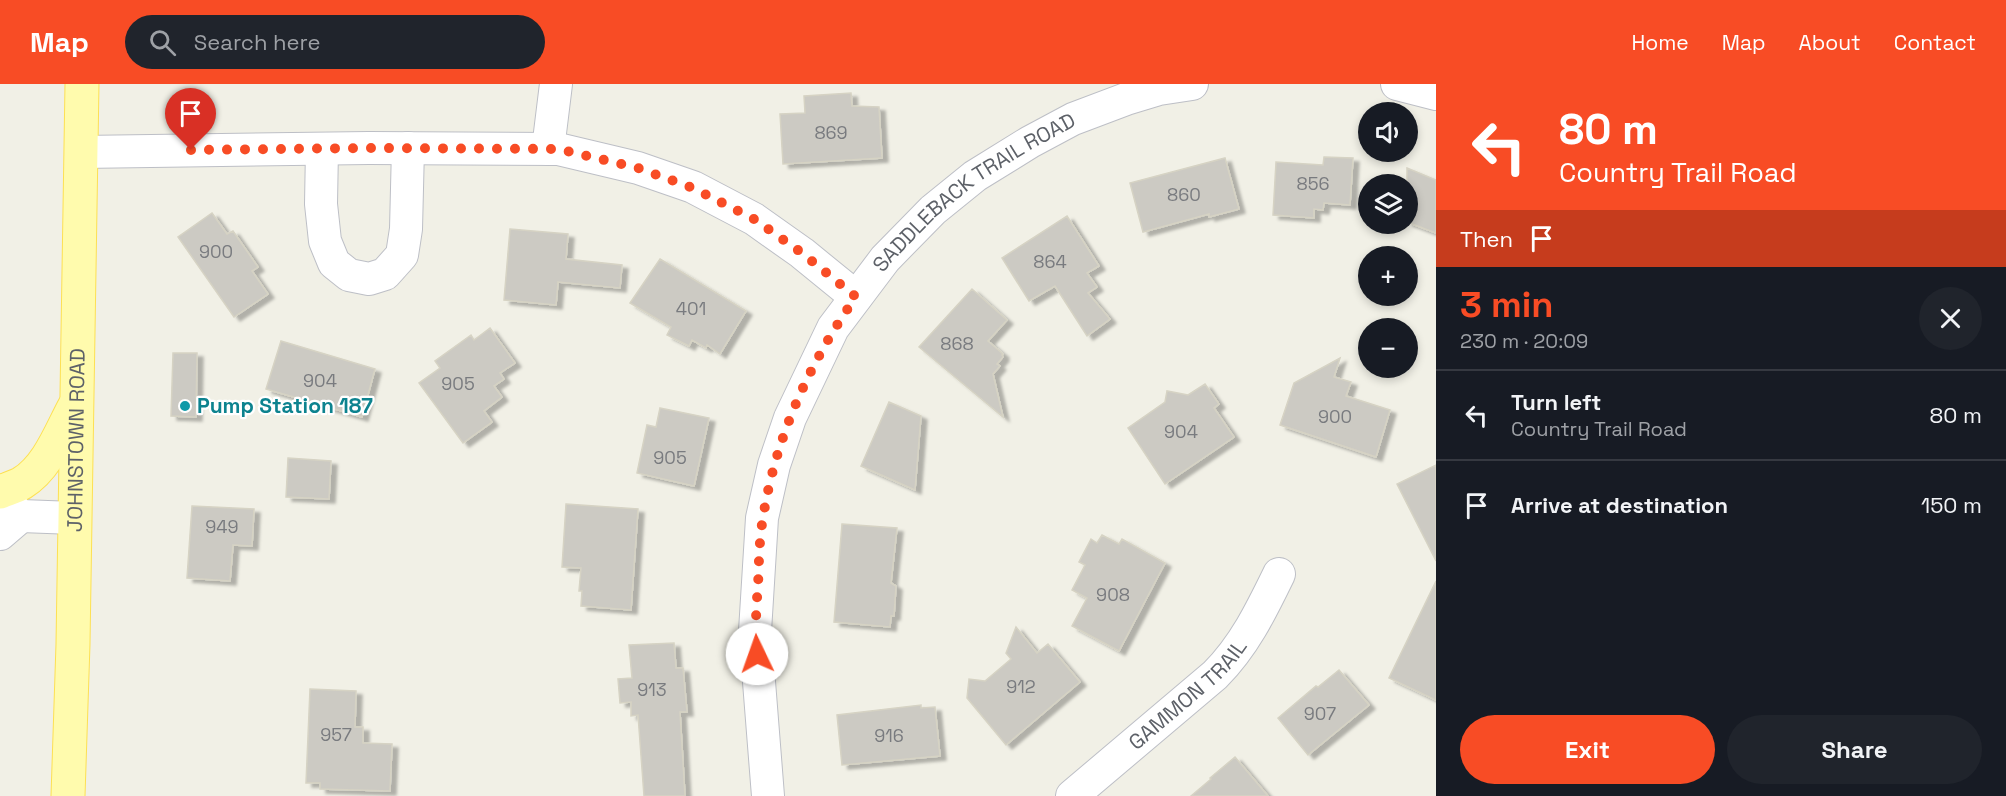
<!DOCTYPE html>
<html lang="en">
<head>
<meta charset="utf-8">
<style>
  :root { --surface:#171b24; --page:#20242c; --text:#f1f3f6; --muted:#9ea1a6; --line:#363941; --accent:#f84c25 }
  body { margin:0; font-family:"Space Grotesk",sans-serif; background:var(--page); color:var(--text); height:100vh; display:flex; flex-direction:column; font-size:22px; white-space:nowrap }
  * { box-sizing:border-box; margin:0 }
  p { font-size:20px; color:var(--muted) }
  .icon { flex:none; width:33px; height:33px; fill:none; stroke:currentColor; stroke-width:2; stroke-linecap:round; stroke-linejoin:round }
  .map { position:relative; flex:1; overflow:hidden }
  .drawer { display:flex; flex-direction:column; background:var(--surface); width:570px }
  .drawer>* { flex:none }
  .hud { background:#f84c25; color:#fff; overflow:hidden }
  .tools { position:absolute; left:1358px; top:18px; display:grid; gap:12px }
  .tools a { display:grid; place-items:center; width:60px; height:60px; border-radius:50%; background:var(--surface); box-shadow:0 3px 9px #0003; font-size:30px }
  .pin { position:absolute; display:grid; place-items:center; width:51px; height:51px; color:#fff; margin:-62px -26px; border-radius:50% 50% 50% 0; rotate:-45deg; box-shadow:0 0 6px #0007 }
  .pin .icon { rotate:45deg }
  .me { position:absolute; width:66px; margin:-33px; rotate:357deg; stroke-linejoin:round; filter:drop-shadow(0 0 4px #0008) }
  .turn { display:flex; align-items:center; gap:21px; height:126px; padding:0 24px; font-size:27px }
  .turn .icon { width:78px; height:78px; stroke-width:2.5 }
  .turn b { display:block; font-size:42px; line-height:51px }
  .then { display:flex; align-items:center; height:57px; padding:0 24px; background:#0003; gap:12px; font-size:22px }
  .round { display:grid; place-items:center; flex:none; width:63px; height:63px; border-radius:32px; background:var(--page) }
  .headline { display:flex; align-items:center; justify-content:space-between; height:102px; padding:0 24px }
  h1 { font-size:36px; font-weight:700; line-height:45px; color:var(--accent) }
  .primary-button { display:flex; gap:12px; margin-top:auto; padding:12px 24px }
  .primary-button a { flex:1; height:69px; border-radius:36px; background:var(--accent); color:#fff; font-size:24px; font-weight:700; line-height:69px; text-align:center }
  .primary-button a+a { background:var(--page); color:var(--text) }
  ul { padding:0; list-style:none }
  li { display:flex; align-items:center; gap:18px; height:90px; padding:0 24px; border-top:2px solid var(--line) }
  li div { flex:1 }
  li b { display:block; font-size:22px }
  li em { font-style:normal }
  header { display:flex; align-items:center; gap:36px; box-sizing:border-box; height:84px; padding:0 30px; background:var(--accent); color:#fff }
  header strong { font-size:28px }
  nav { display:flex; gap:33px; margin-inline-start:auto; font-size:21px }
  .search { width:420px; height:54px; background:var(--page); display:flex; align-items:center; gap:15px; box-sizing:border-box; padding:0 21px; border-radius:33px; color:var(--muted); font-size:22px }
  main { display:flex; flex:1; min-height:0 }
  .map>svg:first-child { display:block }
  .building { fill:#cccac3; stroke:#d6d3c4; stroke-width:1.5; filter:url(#shadow) }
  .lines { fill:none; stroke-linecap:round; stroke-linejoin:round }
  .minor-casing { stroke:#bdbfc6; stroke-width:34 }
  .major-casing { stroke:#fde053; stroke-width:35 }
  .minor { stroke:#fff; stroke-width:32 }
  .major { stroke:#fffbad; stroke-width:33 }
  .route { stroke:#f84c25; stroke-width:10; stroke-dasharray:0 18 }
  .culture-dot { fill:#0f9aa8; stroke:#fff; stroke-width:2 }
  .labels { text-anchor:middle; stroke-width:4.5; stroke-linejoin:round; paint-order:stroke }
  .number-label { font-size:18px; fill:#797b7f }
  .street-label { font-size:21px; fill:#5d6168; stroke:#fff }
  .culture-label { font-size:21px; font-weight:bold; fill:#0d838f; stroke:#fff; text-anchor:start }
</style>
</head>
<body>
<header>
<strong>Map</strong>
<div class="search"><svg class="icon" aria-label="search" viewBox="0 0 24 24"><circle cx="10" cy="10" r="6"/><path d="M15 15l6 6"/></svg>Search here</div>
<nav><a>Home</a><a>Map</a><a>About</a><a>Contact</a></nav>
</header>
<main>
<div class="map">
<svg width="1436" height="712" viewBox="0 0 1436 712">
  <defs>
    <filter id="shadow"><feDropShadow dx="6" dy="4" stdDeviation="1.5" flood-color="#0004"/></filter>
  </defs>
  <rect width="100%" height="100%" fill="#f1f0e6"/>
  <!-- building -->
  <path class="building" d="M851,9L852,22L879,23L882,74L783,80L780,30L805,29L804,12Z
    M1324,73L1353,74L1350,121L1324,119L1323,126L1314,125V134L1273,131L1276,78L1323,81Z
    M1225,74L1239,125L1209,133V130L1143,148L1130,99Z
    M1407,84L1436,96V149L1407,138Z
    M212,129L227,150L233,147L258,183L252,187L268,210L234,233L178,153Z
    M1067,132L1099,182L1087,189L1097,203L1088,209L1110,235L1087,252L1055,202L1029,217L1002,174Z
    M510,145L568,150L566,175L622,181L620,204L558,198L556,221L504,216Z
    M660,175L746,227L720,270L707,261L706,264L692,256L689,262L667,251L671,243L630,219Z
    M972,205L1007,236L988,257L1003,270L1002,271L1003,273L997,280L1000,282L993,290L1003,333L919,263Z
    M490,244L515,279L500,289L504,295L494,302L502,313L484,327L492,338L463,359L419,299L440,284L435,277L471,251L474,256Z
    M281,257L375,285L362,333L266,305Z
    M173,269H197L196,333L171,332Z
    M1340,274L1334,293L1351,298L1346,312L1390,326L1376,373L1280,341L1294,299Z
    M1205,300L1219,320L1214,324L1234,353L1165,400L1128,344L1165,318L1167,307L1188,311Z
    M889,318L921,332L915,406L861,382Z
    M660,324L709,334L694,402L637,389L647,341L656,343Z
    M288,374L331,377L329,415L286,413Z
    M1436,381V477L1397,400Z
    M566,420L638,425L631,526L581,522L582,507H579L581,484L562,483Z
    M192,422L254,425L252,462L233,461L230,497L187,494Z
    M842,440L897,444L891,499L896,502L894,532H891L890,543L834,538Z
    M1102,451L1119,460L1122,455L1165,479L1119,567L1072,542L1087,514L1072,506L1085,481L1079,478L1091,455L1097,459Z
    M1436,497V616L1389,594Z
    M1016,543L1037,569L1048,560L1080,598L1006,661L967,614L969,595L985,597L1011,575L1006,569Z
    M674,559L676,584H683L687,628H680L685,712H644L638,631L631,632V618L620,619L618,595L632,594L629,561Z
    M1339,586L1369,621L1308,671L1278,634L1316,602L1318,603Z
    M310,605L356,607L355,643H363V659L392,660L390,707L320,705V699H306Z
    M921,621V624L935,623L940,672L842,681L837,631Z
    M1235,673L1268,712H1191L1211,695L1210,694Z"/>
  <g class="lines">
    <defs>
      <g id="minor">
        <path d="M1397,0L1436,10"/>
        <path d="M322,65L321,120L325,157L334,179L349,191L369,195L385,190L402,171L406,145L408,64"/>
        <path d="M548,65L556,0"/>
        <path d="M81,68L369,64L558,65L638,84L693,103L754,135L802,169L856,213"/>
        <path d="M0,412L21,432L74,434"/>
        <path d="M0,450L21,432"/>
        <path id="s1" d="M768,712L755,547L762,434L774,381L790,334L833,244L885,175L933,126L975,92L1030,58L1073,35L1126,15L1159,5L1192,0"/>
        <path id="s2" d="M1072,712L1215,591C1244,562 1261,527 1279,490"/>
      </g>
      <g id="major">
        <path d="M0,408C7,405 15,403 22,399C48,383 60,349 74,323"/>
        <path id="s3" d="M68,712L73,560L82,0"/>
      </g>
    </defs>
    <!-- minor casing -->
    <use href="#minor" class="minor-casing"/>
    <!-- major casing -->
    <use href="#major" class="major-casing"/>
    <!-- minor -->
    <use href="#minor" class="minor"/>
    <!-- major -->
    <use href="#major" class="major"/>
  </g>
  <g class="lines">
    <!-- route -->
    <path class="route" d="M191,66L369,64L558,65L638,84L693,104L754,135L802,169L856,213C810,277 775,355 763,434C759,456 759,479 758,502C756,525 755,547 757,570"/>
  </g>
  <!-- markers -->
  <circle class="culture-dot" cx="185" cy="322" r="6"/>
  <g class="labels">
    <!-- number labels -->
    <g class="number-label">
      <text x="831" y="55">869</text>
      <text x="1313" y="106">856</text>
      <text x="1184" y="117">860</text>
      <text x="216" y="174">900</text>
      <text x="1050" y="184">864</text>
      <text x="691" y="231">401</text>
      <text x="957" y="266">868</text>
      <text x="320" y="303">904</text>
      <text x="458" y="306">905</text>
      <text x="1335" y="339">900</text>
      <text x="1181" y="354">904</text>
      <text x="670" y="380">905</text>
      <text x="222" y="449">949</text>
      <text x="1113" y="517">908</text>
      <text x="1021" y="609">912</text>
      <text x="652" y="612">913</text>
      <text x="1320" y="636">907</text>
      <text x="336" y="657">957</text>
      <text x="889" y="658">916</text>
    </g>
    <!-- street labels -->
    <g class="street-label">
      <text dy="7" stroke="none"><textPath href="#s1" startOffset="681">SADDLEBACK TRAIL ROAD</textPath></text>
      <text dy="7" stroke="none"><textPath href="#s3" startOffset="356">JOHNSTOWN ROAD</textPath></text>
      <text dy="7" stroke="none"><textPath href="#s2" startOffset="154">GAMMON TRAIL</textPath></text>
    </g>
    <!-- culture labels -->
    <g class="culture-label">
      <text x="197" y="329">Pump Station 187</text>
    </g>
  </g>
</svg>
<div class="tools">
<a><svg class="icon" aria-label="sound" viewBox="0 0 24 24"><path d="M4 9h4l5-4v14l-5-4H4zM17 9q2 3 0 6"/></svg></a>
<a><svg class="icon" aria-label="layers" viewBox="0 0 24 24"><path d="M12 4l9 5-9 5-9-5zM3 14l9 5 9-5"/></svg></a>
<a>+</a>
<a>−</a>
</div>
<div class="pin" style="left:191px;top:66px;background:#d93025"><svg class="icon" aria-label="arrive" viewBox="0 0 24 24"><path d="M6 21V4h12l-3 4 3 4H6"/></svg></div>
<svg class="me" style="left:757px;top:570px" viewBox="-20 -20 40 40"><circle r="19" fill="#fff"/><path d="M0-13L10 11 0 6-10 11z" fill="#f84c25"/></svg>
</div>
<section class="drawer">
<div class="hud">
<div class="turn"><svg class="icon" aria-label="left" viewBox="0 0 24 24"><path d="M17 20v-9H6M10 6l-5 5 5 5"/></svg><div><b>80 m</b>Country Trail Road</div></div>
<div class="then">Then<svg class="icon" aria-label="arrive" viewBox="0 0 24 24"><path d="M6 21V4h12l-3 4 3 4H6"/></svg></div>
</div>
<div class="headline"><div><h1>3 min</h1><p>230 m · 20:09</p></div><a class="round"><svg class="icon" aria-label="close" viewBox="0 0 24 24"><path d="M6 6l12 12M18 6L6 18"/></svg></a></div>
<ul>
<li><svg class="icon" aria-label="left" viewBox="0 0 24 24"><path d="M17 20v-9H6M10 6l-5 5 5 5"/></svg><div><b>Turn left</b><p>Country Trail Road</p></div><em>80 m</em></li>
<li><svg class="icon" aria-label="arrive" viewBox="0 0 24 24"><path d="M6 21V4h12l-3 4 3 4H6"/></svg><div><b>Arrive at destination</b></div><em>150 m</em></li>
</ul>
<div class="primary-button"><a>Exit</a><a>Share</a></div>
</section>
</main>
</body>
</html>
